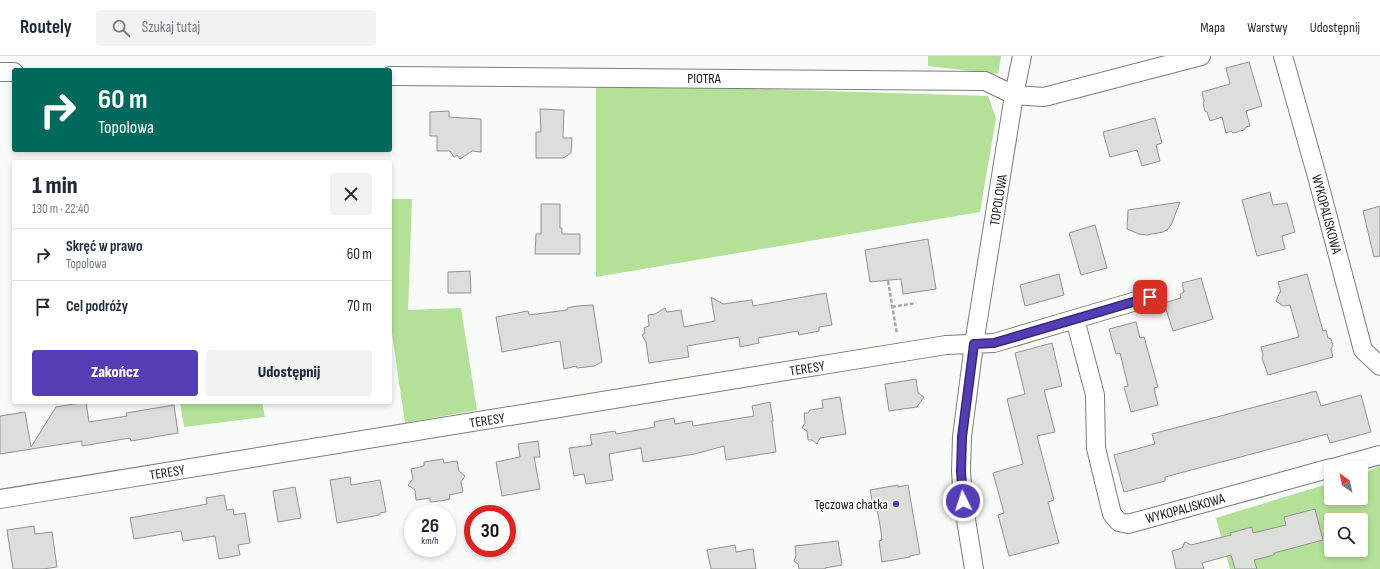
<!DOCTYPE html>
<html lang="pl">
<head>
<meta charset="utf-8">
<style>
  :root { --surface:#fff; --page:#f2f2f3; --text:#1f2937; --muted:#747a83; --line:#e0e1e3; --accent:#543eb6 }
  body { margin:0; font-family:"Sofia Sans Condensed",sans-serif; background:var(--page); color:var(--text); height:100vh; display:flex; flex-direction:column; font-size:15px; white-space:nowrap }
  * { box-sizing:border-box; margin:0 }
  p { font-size:13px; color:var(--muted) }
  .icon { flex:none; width:22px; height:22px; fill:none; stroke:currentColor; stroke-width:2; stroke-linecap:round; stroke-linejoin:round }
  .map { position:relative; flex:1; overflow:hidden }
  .sheet { position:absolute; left:12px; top:104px; width:380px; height:244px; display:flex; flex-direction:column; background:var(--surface); border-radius:4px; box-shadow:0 2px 6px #0003 }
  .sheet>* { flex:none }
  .hud { position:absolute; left:12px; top:12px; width:380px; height:84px; border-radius:4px; box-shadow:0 2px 6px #0003; background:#00695c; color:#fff; overflow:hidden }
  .needle { width:26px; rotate:327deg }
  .controls { position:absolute; left:1324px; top:405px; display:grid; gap:8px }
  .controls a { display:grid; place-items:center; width:44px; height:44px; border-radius:4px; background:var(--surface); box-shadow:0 2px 6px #0003; font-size:20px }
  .speed { position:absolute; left:404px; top:449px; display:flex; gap:8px; font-size:20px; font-weight:700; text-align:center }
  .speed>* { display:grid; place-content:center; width:52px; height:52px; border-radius:50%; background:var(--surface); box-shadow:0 2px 6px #0003; line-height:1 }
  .speed small { font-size:10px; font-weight:400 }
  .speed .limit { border:6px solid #d22; background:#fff; color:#111 }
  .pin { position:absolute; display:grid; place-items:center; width:34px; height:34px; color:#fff; margin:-17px; border-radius:8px; box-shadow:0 2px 6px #0006 }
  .me { position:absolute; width:44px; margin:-22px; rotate:356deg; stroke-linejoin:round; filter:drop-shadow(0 0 3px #0008) }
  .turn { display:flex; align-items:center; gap:14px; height:84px; padding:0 20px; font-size:18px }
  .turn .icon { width:52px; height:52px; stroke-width:2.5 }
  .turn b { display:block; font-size:28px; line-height:34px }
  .round { display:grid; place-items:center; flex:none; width:42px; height:42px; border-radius:4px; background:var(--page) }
  .headline { display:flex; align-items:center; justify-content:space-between; height:68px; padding:0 20px }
  h1 { font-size:24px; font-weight:800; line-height:30px }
  .cta { display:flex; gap:8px; margin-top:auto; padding:8px 20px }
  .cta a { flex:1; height:46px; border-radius:4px; background:var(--accent); color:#fff; font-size:16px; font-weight:800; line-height:46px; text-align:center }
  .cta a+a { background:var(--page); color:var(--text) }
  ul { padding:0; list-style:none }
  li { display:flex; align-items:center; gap:12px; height:52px; padding:0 20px; border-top:1px solid var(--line) }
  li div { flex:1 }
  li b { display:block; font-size:15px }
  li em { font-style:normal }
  header { display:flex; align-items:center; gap:24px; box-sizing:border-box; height:56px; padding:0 20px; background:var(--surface); border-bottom:1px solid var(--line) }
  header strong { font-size:19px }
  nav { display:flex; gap:22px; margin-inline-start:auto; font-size:14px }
  .search { width:280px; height:36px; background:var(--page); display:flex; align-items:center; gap:10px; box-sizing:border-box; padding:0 14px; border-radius:4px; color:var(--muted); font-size:15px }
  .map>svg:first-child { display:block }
  .green { fill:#b4e198; fill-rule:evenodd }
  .building { fill:#dcdeda; stroke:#919390 }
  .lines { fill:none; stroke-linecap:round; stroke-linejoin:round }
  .minor-casing { stroke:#7c7e7a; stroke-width:20 }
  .path { stroke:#a8aaa7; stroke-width:2.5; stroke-dasharray:4 2; stroke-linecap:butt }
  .minor { stroke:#fff; stroke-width:18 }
  .route-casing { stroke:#372876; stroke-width:10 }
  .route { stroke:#543eb6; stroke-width:7 }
  .poi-dot { fill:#543eb6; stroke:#fff; stroke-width:1.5 }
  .labels { text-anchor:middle; stroke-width:3.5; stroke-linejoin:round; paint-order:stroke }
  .street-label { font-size:14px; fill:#161615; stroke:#fff }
  .poi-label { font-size:14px; fill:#161615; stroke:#fff; text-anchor:end }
</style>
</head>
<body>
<header>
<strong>Routely</strong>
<div class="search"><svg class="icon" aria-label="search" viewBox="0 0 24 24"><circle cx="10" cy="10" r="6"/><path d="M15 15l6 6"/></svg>Szukaj tutaj</div>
<nav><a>Mapa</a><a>Warstwy</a><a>Udostępnij</a></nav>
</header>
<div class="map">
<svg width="1380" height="513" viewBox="0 0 1380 513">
  <rect width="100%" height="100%" fill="#f8fbf7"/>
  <!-- green -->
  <path class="green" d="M928,0H1001L998,18L928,10Z
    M596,28L988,40L996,62L980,156L596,221Z
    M390,143H412L408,254L461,252L477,354L405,367L390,264Z
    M180,346H262L265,361L184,371Z
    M1380,410V513H1230L1216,462L1331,427V442H1361V418ZM1331,464H1361V494H1331Z"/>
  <!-- building -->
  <path class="building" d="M1249,6L1262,50L1246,55L1250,70L1246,71L1244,74L1233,77L1231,75L1226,77L1222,61L1210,65L1207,56L1205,55L1203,48L1204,45L1202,36L1230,28L1226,12Z
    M540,53L564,54L563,82H572L571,97L563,102H536V76H541Z
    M449,55V61L481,63V96L472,95L460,103L457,99L454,101L450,95H437V80H430V56Z
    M1155,62L1162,87L1156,89L1160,105L1142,110L1137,94L1110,101L1103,76Z
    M1270,136L1273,149L1287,147L1295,176L1282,180L1285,193L1257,200L1242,144Z
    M1180,146L1172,167L1168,173L1163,176L1147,179L1139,178L1127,173L1128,154Z
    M541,148H560V172H562V178H580V198H535L536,178H541Z
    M1380,150V200L1374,201L1363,155Z
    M1095,169L1107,212L1081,219L1069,177Z
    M928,183L936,233L903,238L901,223L870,226L865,194Z
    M470,215L471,237H448V216Z
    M1059,218L1064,239L1025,250L1020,229Z
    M1307,218L1323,275L1326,274L1328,282L1331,283L1333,290L1331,293L1333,301L1268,319L1262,302L1263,299L1261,291L1299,281L1290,249L1283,250L1276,245L1280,236H1281L1278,226Z
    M1201,222L1213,263L1173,275L1164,247L1181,242L1180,238L1184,236L1182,227Z
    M826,237L832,269L819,271V275L799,279L798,275L758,282L759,287L740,291L739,281L687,290L689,301L649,307L646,286L642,279L645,277L644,272L649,270L648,259L655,258L665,252L667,256L681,254L684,271L715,265L711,241L723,248L752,244L753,250Z
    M593,249L602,306L594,310L577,312L576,310L564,313L560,285L502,296L496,261L528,255L529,259L567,254V252L577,250Z
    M1136,266L1140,282L1144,281L1158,331L1154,332L1158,349L1131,356L1124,331L1128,330L1120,297L1116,298L1109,273Z
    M1052,287L1062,330L1044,334L1055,376L1037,380L1054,444L1048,446L1059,487L1009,500L998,459L1004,457L993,417L1023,408L1007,343L1025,338L1015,297Z
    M916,323L918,337L924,341L917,351L889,355L885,328Z
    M1316,335L1321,350L1361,339L1371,376L1330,387L1327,378L1165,421V425L1124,436L1114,399L1155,388L1152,378Z
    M840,341L846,378L820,382L817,388L812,384H808L807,375L802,372L805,367L804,357H808L810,354L823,352L822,344Z
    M86,346L89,366L127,360L126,357L174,349L178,377L131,385L130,382L82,390V385L0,398V360L25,356L31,391L56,351Z
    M770,346L773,365H772L776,396L726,404L724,390L695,398L643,406L641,392L609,398L613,424L586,428L584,418L574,420L569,392L592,389L590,379L615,375L616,378L655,371L654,366L674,362L675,368L692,365L693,370L754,360L752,350Z
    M538,385L540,401H534L540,433L502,440L496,406L520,401L518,388Z
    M443,403L444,407L457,405L459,415L465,420L461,426L463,436L449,439L450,443L440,445L430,446V442L416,444L415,434L408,429L413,423L411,413L424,410V406Z
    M350,421L351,429L380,424L386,456L380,457L379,459L337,467L330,424Z
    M898,429V431L908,429L920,498L910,500V501L882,506L879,485L882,484L880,469L877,454H874L870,434Z
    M295,431L301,462L278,466L273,435Z
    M224,439L227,454L233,453L234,459L245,457L250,487L238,489L240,499L219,503L215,480L183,485L181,475L134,483L130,462L207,448L206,442Z
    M1315,453L1323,484L1274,497V499L1254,504L1257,513H1235L1231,499L1202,507L1204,513H1176L1172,495L1182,492L1185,486L1191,489L1231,479L1230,477L1252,471L1253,477L1286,469L1284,461Z
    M34,470L35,478L52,476L57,511L43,513H13L7,474Z
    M838,485L842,509L825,512V513H799L798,508L794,505L796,500L795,490Z
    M735,489L736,496L753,493L756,513H711L707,494Z"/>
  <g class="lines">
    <defs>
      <path id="minor" d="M1283,0L1318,124L1363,294L1380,310
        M0,16H14
        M390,20L985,25L1014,39L1044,41L1201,0
        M1075,263L1150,241
        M1333,412L1380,399
        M0,443L946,289L994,287L1075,263L1095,339L1096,392L1112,458L1119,466L1128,468L1331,412
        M974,513L963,445L961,415L962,381L974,288L1014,39L1022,0"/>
    </defs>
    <!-- minor casing -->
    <use href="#minor" class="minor-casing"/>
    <!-- path -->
    <path class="path" d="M888,225L897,278
      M892,251L916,247"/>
    <!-- minor -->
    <use href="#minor" class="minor"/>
  </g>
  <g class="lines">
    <defs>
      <path id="route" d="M963,445L961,415L962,381L974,288L994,287L1150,241"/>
    </defs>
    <!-- route casing -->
    <use href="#route" class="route-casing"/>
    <!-- route -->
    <use href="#route" class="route"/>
  </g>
  <!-- markers -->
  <circle class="poi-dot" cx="896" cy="448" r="4"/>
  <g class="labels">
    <!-- street labels -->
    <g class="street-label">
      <text x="704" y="27">PIOTRA</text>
      <text transform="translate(998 144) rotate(-81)" y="5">TOPOLOWA</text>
      <text transform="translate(1327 158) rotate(75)" y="5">WYKOPALISKOWA</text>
      <text transform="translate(807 312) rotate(-9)" y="5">TERESY</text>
      <text transform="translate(487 364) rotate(-9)" y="5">TERESY</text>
      <text transform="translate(167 416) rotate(-9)" y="5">TERESY</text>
      <text transform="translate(1185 452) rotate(-15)" y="5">WYKOPALISKOWA</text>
    </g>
    <!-- poi labels -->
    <g class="poi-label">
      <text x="888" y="453">Tęczowa chatka</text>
    </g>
  </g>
</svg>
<div class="controls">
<a><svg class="needle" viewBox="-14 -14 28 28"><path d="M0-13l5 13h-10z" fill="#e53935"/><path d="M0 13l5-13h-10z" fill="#747a83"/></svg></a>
<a><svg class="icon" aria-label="search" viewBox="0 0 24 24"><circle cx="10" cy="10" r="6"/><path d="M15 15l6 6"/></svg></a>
</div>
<div class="speed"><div>26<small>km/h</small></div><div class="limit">30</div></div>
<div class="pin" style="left:1150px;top:241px;background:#d93025"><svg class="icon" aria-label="arrive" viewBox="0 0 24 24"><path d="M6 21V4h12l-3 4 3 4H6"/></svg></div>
<svg class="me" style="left:963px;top:445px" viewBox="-20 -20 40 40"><circle r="17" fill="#543eb6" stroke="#fff" stroke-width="3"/><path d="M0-11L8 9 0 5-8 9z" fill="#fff"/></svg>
<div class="hud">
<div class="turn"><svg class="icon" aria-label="right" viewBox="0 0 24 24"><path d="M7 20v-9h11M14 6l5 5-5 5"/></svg><div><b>60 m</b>Topolowa</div></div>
</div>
<section class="sheet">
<div class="headline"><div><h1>1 min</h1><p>130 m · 22:40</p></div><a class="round"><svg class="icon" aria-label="close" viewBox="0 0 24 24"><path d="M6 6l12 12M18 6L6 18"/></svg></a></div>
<ul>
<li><svg class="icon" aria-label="right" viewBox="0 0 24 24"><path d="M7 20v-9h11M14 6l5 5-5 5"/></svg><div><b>Skręć w prawo</b><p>Topolowa</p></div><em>60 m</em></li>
<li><svg class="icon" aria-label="arrive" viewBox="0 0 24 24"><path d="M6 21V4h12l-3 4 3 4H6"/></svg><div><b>Cel podróży</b></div><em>70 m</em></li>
</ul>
<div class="cta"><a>Zakończ</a><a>Udostępnij</a></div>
</section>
</div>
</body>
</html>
